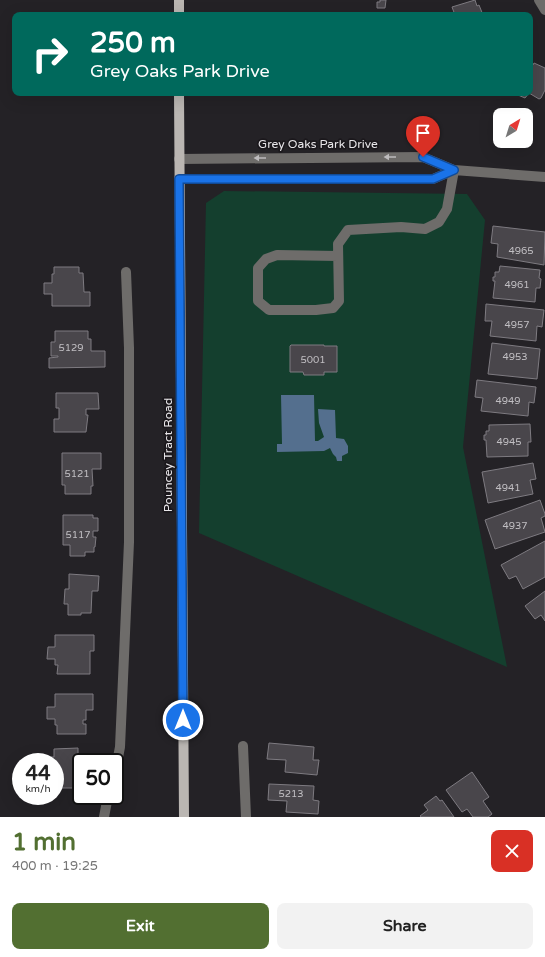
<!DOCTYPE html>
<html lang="en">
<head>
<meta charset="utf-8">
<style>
  :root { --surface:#fff; --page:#f2f2f2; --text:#222; --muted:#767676; --accent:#526f31 }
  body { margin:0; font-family:"Varela Round",sans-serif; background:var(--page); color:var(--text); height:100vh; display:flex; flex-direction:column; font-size:15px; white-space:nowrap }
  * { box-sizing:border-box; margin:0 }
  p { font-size:13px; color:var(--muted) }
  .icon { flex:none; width:22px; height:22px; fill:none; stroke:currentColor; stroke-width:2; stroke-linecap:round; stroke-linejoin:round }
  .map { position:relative; height:817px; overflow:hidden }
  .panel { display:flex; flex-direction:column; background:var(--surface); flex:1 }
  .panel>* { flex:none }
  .banner { position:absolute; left:12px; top:12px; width:521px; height:84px; border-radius:8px; box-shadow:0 4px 16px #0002; background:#00695c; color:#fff; overflow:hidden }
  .needle { width:26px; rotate:38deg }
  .tools { position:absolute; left:493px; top:108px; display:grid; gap:8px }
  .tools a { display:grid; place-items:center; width:40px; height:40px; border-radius:8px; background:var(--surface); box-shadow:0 4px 16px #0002; font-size:20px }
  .speed { position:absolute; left:12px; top:753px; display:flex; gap:8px; font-size:20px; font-weight:700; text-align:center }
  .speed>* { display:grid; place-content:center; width:52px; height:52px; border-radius:50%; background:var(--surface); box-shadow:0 4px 16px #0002; line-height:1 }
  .speed small { font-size:10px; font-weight:400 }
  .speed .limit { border:2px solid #111; border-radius:6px; background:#fff; color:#111 }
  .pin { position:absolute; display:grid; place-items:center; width:34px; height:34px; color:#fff; margin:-41px -17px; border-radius:50% 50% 50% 0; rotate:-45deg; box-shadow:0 0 4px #0007 }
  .pin .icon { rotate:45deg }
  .me { position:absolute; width:44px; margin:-22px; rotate:0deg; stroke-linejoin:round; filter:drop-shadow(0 0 3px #0008) }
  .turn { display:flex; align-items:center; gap:14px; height:84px; padding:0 12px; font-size:18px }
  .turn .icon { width:52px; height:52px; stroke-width:2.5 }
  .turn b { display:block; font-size:28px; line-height:34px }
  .round { display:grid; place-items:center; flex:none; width:42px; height:42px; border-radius:8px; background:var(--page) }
  .summary { display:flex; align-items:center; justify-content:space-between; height:68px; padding:0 12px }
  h1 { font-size:24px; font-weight:700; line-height:30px; color:var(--accent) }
  .primary-button { display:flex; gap:8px; margin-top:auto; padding:8px 12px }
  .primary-button a { flex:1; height:46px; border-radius:8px; background:var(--accent); color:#fff; font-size:16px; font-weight:700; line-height:46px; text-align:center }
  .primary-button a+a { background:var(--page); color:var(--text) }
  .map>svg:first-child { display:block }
  .green { fill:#143f2e }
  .water { fill:#546f8e }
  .building { fill:#49464b; stroke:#7e7b81 }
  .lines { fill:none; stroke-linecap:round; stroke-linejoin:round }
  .minor { stroke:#6e6c6a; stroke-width:10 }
  .major { stroke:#bab6b2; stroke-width:10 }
  .oneway { fill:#bdbbbd }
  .route-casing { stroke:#114b97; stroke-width:10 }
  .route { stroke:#1a73e8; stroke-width:7 }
  .labels { text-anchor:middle; stroke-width:3.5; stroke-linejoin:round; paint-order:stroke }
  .number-label { font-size:10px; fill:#c0bec2 }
  .street-label { font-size:12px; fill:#e8e6e9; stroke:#1b181c }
</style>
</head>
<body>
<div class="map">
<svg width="545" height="817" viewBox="0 0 545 817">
  <rect width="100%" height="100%" fill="#242226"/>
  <!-- green -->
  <path class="green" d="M224,191L467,194L485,220L463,447L507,667L199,533L206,203Z"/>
  <!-- water -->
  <path class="water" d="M281,395H314L315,441H318L324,437L319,423L318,409L335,410L336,438L344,439L348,446V453L342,456V461H337L336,457L333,454L330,448L324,451L277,452V444H282Z"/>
  <!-- building -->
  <path class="building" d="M380,0H386L385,8H377V2H380Z
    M475,0L477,6L479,5L483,15H455L452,7Z
    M530,63L533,65L534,63L545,68V90L541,98L539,99L529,93L525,98L518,95V93H530Z
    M493,226L545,232L544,265L497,257L498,244L491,243Z
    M500,266L540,270L539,278L541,279L540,288H536L535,302L493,298L495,281H493V277H495V272H499Z
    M54,267H79V273H83L84,292H90V306H52V294H44V283H52V274H54Z
    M486,304L544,310L542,327L537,326L536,341L490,336L492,321H485Z
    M55,331H88V339H91V351H105V367L49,368V358L58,357V356H51V342H55Z
    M492,343L540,349L537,379L488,374Z
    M291,345H324V346H337V372H324V375H304L303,372H290V346Z
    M477,380L536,387L534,403L529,402L528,416L481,411L483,398L475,397Z
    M56,393H98L99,409H86V415H88L86,432H54V419H59V408H56Z
    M530,424L531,442H528V456L487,457L486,440H484V435H486V431H489V425Z
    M62,453H101V469H92L93,486H91V494H65V485H62Z
    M533,463L536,479L530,480L533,494L488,503L482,472Z
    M540,500L545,514V516L541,518L545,532L495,549L485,520Z
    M63,515H93V518H98V531H93V537H96L95,547H94V552H85V556H70V545H63Z
    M545,541V577L523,589L516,576L509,579L501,565Z
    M69,574L99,576L98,591H92L91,613H81V615H68V604H64L65,589H69Z
    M545,591V621L541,615L535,619L525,606Z
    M55,635H94V651H90V674H57L58,665H55V659H47L48,647H55Z
    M55,694H93V710H86V720H83V724H86V734H57V725H55V719H47V707H55Z
    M269,743L314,747L313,760H319L317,775L285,772L286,760L267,759Z
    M78,748V759H80L81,768H79L80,773H81V788H55V762H51V757H54V749Z
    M472,772L489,797L483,801L492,814L488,817H473L467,809L462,812L446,790Z
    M269,784L314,786L313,800L319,801L318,814L286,812L287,801L268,800Z
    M436,796L440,801L442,800L454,817H421L420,816L428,810L424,805Z"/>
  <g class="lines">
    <!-- minor -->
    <path class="minor" d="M539,0L545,10
      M179,159L423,157L454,170L545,177
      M179,179H433L454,170
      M338,256L277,255L266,259L258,268V301L269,310H316L333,308L339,301L338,244L348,230L401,227L425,229L439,222L447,209L454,170
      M243,746L246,817
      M115,773L120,747L129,542V348L126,272
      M104,817L108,796"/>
    <!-- major -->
    <path class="major" d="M179,15V0
      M179,93L184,817"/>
  </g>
  <!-- one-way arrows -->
  <defs><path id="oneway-solid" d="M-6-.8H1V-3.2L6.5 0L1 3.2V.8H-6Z"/></defs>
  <g class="oneway">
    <use href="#oneway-solid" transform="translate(390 157) rotate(180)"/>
    <use href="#oneway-solid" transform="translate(260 158) rotate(180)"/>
  </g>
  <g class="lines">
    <defs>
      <path id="route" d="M183,720L179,179H433L454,170L423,157"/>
    </defs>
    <!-- route casing -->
    <use href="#route" class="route-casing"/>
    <!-- route -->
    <use href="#route" class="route"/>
  </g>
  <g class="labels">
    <!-- number labels -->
    <g class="number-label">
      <text x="521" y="254">4965</text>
      <text x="517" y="288">4961</text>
      <text x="517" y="328">4957</text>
      <text x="71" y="351">5129</text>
      <text x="515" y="360">4953</text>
      <text x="313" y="363">5001</text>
      <text x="508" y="404">4949</text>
      <text x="509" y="445">4945</text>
      <text x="77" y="477">5121</text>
      <text x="508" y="491">4941</text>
      <text x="515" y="529">4937</text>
      <text x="78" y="538">5117</text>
      <text x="291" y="797">5213</text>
    </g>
    <!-- street labels -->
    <g class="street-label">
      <text x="318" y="148">Grey Oaks Park Drive</text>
      <text transform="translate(168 455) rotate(-90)" y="4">Pouncey Tract Road</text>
    </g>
  </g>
</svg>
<div class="tools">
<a><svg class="needle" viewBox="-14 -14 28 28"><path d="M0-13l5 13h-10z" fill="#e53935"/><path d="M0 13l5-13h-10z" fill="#767676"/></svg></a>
</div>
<div class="speed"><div>44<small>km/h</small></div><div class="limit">50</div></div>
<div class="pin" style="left:423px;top:157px;background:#d93025"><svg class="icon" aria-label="arrive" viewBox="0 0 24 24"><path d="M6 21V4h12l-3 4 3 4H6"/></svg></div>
<svg class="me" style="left:183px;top:720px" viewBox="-20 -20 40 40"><circle r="17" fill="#1a73e8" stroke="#fff" stroke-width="3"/><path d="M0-11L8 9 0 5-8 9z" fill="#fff"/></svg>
<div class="banner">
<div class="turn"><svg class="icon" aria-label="right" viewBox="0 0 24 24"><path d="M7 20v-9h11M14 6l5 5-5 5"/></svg><div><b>250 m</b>Grey Oaks Park Drive</div></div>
</div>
</div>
<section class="panel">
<div class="summary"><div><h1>1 min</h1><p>400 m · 19:25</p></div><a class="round" style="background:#d93025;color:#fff"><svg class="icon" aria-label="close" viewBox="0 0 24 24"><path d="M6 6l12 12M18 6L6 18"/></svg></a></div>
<div class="primary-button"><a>Exit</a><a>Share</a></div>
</section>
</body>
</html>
